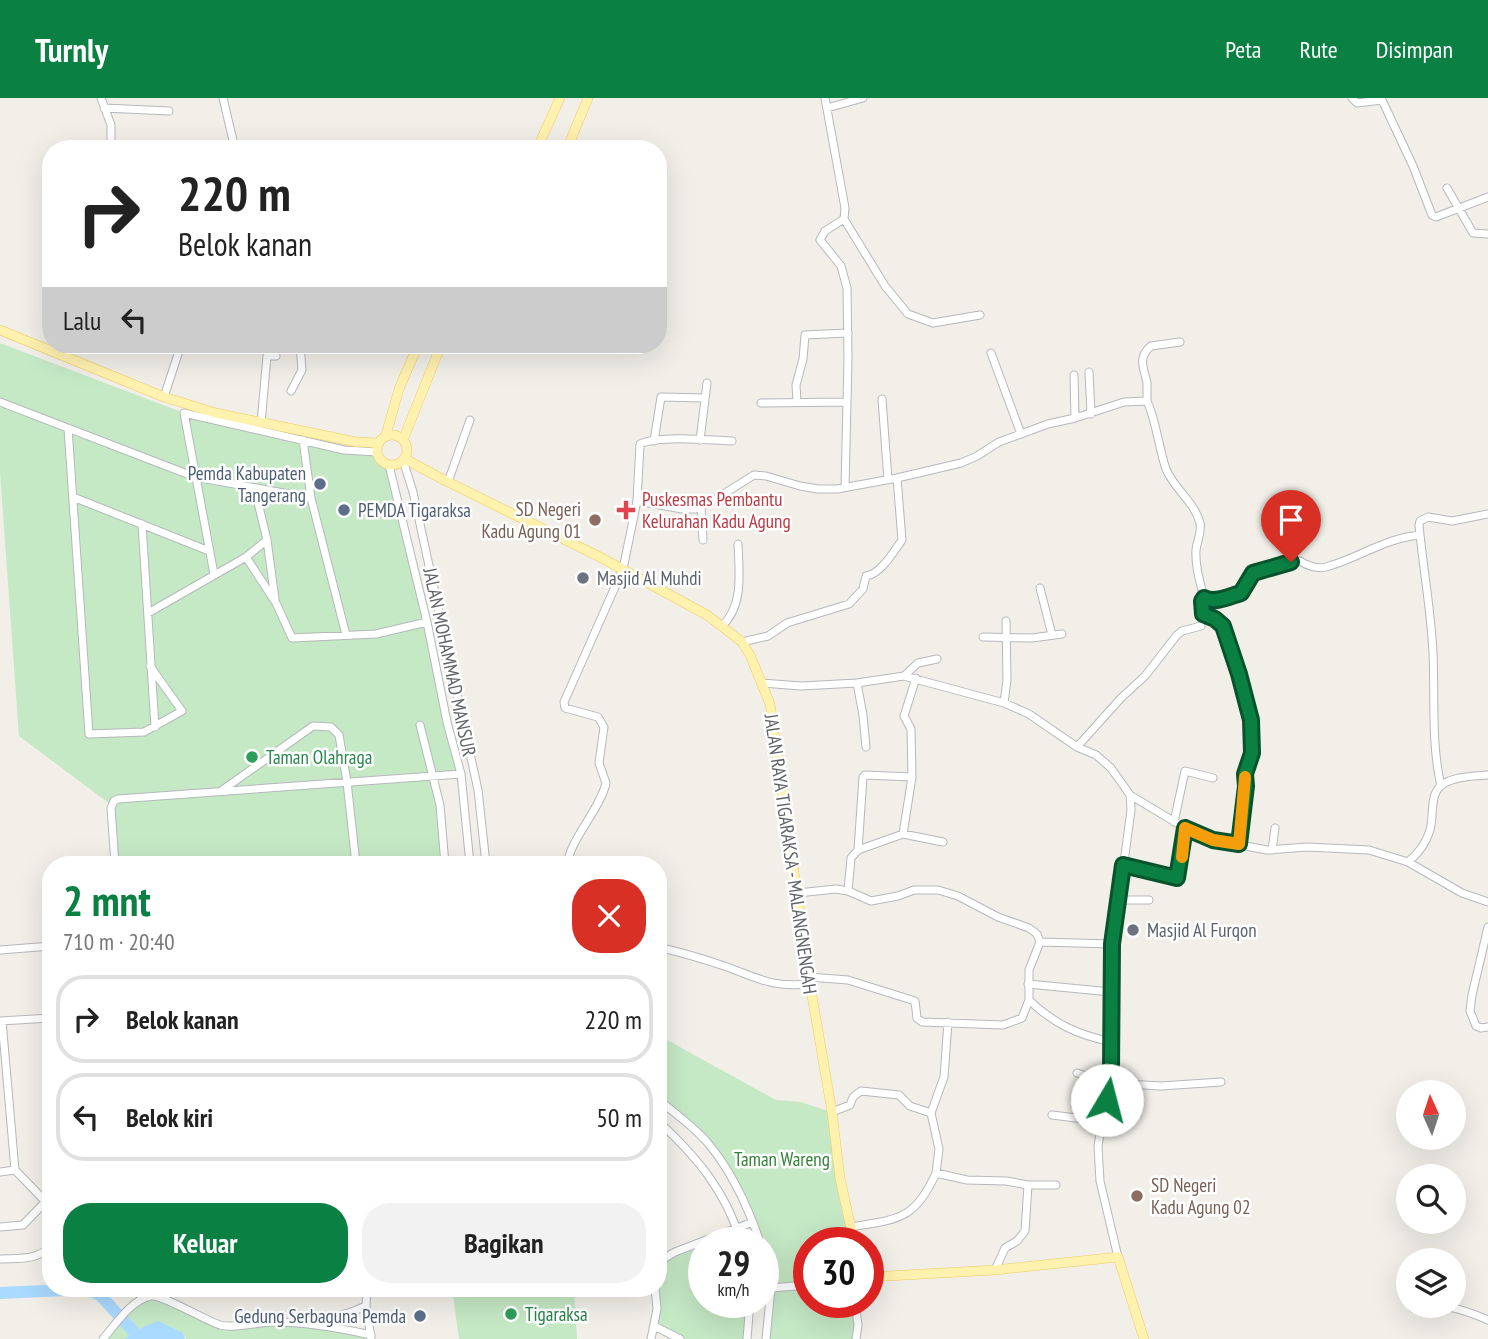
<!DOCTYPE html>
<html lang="id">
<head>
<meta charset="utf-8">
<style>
  :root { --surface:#fff; --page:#f2f2f2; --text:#222; --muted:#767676; --line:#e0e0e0; --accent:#0b8043 }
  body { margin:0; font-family:"PT Sans Narrow",sans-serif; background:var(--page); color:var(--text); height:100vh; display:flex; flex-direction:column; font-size:26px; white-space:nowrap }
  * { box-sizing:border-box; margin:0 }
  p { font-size:23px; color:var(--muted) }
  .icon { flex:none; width:38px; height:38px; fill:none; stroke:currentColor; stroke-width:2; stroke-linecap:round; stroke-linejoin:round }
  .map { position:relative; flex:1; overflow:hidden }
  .sheet { position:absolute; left:42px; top:758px; width:625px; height:441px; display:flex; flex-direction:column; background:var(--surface); border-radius:28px; box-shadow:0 7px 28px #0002 }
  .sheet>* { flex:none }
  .guide { position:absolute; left:42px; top:42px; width:625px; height:214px; border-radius:28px; box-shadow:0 7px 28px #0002; background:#fff; color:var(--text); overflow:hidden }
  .needle { width:46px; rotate:357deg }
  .buttons { position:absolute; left:1396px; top:982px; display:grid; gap:14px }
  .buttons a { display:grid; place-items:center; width:70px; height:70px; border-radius:50%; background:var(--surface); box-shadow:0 7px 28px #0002; font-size:35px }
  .speed { position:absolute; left:688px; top:1129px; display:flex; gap:14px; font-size:35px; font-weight:700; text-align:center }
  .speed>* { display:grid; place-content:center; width:91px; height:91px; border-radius:50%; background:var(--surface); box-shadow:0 7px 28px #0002; line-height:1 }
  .speed small { font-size:18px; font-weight:400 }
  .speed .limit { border:10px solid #d22; background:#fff; color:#111 }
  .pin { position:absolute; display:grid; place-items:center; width:60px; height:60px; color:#fff; margin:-72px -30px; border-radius:50% 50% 50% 0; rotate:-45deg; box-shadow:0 0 7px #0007 }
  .pin .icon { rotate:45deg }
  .me { position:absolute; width:77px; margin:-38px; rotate:8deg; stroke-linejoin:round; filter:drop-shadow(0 0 5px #0008) }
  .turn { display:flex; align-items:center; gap:24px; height:147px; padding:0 21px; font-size:32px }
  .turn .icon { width:91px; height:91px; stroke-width:2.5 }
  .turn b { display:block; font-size:49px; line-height:60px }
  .then { display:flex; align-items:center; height:66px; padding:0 21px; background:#0003; gap:14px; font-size:26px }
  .round { display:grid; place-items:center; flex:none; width:74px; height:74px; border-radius:28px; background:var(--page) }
  .summary { display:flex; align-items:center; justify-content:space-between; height:119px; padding:0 21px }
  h1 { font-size:42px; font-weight:800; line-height:52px; color:var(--accent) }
  .button { display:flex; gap:14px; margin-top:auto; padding:14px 21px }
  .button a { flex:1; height:80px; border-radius:28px; background:var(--accent); color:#fff; font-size:28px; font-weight:800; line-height:80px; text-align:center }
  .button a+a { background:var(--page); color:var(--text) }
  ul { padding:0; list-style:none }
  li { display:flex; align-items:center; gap:21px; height:88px; margin:0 14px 10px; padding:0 7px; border:4px solid var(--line); border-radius:28px }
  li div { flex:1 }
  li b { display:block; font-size:26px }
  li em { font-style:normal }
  header { display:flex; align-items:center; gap:42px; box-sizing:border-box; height:98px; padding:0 35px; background:var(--accent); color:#fff }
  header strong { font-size:33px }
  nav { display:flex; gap:38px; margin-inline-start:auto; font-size:24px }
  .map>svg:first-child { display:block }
  .green { fill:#c5e8c5 }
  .water { fill:#aadaff }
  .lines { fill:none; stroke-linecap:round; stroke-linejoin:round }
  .river { stroke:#aadaff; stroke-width:12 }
  .minor-casing { stroke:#b5b8bc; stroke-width:9 }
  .major-casing { stroke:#f2c960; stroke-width:10 }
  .minor { stroke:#fff; stroke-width:7 }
  .major { stroke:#fff2af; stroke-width:9 }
  .route-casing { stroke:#07532c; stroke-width:18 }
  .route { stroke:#0b8043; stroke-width:12 }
  .slow { stroke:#f59e0b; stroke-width:12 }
  .service-dot { fill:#5c6f8a; stroke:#fff; stroke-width:2.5 }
  .health-dot { fill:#e0444e; stroke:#fff; stroke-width:2.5 }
  .education-dot { fill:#8d6e63; stroke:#fff; stroke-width:2.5 }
  .worship-dot { fill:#6b7280; stroke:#fff; stroke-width:2.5 }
  .leisure-dot { fill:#2e9e5b; stroke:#fff; stroke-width:2.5 }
  .labels { text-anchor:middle; stroke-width:5; stroke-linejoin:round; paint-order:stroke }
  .service-label { font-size:19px; fill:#4e5e75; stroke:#fff; text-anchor:end }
  .health-label { font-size:19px; fill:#be3a42; stroke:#fff; text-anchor:start }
  .education-label { font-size:19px; fill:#785e54; stroke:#fff; text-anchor:end }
  .worship-label { font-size:19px; fill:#5b616d; stroke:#fff; text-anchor:start }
  .street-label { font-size:19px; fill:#5f6368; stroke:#fff }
  .leisure-label { font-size:19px; fill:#27864d; stroke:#fff; text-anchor:start }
  .park-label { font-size:19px; fill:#348238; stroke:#fff }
</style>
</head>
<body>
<header>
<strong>Turnly</strong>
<nav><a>Peta</a><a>Rute</a><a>Disimpan</a></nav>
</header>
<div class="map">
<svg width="1488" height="1241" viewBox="0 0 1488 1241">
  <rect width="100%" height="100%" fill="#f1efe8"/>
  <!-- green -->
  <path class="green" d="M0,245L184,315L303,342L377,354L383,364L389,367L461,676L434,677L445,766H114L110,706L19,638L0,374Z
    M658,937L776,1002L800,1004L832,1014L854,1144H808V1204H855L856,1241H766L771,1190L763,1156V1144L727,1072L706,1043L658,1001Z
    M737,1130L741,1144H704V1204H750L747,1241H668L674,1240L654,1228L658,1165Z
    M452,1190H574L577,1241H459Z
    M152,1197L223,1228L273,1224L329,1230L372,1241H186L183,1235L143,1229L124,1241H103L137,1205Z"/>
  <!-- water -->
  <path class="water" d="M158,1223L183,1235L185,1241H124L143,1229Z"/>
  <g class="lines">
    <!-- river -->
    <path class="river" d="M0,1195L86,1191L100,1197L134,1234"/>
    <defs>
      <path id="minor" d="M101,0L111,27V51
        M223,0L235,51
        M825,0L845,110L844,121L825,133L820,142L841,168L847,190L848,261L845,389
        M1352,0L1357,5L1382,2L1413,68L1432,117L1436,119L1488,99
        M104,10L169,13
        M827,10L863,0
        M1447,90L1473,135L1488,136
        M844,121L885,188L908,216L933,225L980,217
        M991,255L1021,336
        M1089,274L1091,316
        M1074,277L1075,320
        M291,293L302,272L300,247
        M164,299L181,247
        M882,301L888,382
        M1147,303C1157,325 1158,348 1166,371C1174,391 1194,403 1200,425C1202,435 1197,442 1196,452C1195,468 1200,484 1204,500L1209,502L1241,495L1253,475L1275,467L1300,463C1307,468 1318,471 1326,469C1359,460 1385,440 1420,437
        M0,304L195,379L311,400
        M797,304L796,287L803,261L805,237L848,235
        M761,305L846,304
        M261,325L267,258H276
        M68,330L89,636L144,634L182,613L150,568
        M303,342L311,400L346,537
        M700,342L707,285
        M654,343L661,299L704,300
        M403,362L413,394L478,692L486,766
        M389,367L427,524L447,624L461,676L470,766
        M448,384L470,322
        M255,392L267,442L275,501
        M73,399L209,453
        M637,403L682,411H695L714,402L754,377L766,378L800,388L818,391H837L897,380L961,365L977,358L999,344L1048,326L1075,320L1124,304L1147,303C1147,297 1147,291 1147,285C1144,270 1137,260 1151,248L1180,244
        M701,409L703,442
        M142,426L155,629
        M246,459L276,505L292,540L376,536L427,524
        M214,476L184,315L344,352L377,354
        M1040,490L1052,537
        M1204,500L1202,503L1203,516L1215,521L1223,528L1239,576L1251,622L1252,655L1245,676L1246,688L1239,746
        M148,515L246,459L267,442
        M722,528C744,508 739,473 738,446
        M983,539L1032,540L1062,536
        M742,544L768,538L787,525L849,506L863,491L866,478C881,476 894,453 902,442L897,380
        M904,578L918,565L937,561
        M761,585L801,588L857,585L904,578L1004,605L1029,616L1077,649L1096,657L1111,670L1130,697L1185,730L1213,742L1267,752L1307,749L1369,752L1408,764L1462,795L1488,804
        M857,585L863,617L866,649
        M1004,605L1007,582L1006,523
        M420,627L440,707L445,766
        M1077,649L1121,600L1145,578L1177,537L1182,533L1201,528
        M1441,688C1431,645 1435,599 1433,555C1431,512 1423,470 1419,427L1420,423L1428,419L1452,423L1488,416
        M221,693L313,628L331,629L339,637L347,684L356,766
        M1174,724L1185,673L1213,680
        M903,736L912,679L911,631L904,618L916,580
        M858,752L903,736L943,744
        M1272,752L1275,730
        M1408,764C1419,755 1426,746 1430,732C1435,714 1427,691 1449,683C1460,678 1476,678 1488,677
        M115,766L111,710L114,703L118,701L461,676
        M568,766C567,746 601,710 606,685L599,665L604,629L598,619L565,610L564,604L623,471L637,403L640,346C660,337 710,342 732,343
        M1123,767L1177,780L1185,730
        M848,793L851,760L858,752L863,679L865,677L912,679
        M798,795L836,791L848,793L871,803L898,798L914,792H938L958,798L998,819L1029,830L1037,836L1040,844L1113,846
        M1119,802H1149
        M1488,829L1472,897L1470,913L1476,928L1481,930L1488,929
        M658,849C679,854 701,860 721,867C757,879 769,890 810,886
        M0,852L51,848
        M809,879L848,882L915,903L917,920L922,924L1003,927L1022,920L1029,902V872L1040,844
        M1028,886L1111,894
        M1029,902C1054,926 1078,937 1112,944
        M0,923L51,920
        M1077,975L1109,985L1161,988L1221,984
        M658,1001C674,1015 693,1028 707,1044C731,1072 748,1109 760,1144
        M832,1014L850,1007L853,999L861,993L899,997L910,1008L931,1015L944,979L948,924
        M931,1015L939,1051L936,1075
        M1052,1017L1100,1023
        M658,1023C696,1058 726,1093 741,1144
        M15,1072L45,1103
        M0,1074L15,1072L2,923
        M0,1129L23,1127L51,1098
        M850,1129C899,1121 915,1122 936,1075L967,1082L1006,1083L1028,1087H1056
        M763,1155L771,1190L766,1241
        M1118,1159L1100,1083L1098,1048L1111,971L1113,846L1131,712L1130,697
        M0,1161C20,1160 38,1163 51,1147
        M658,1164L675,1154L753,1124
        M995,1172L1005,1150L1017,1143L1025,1133L1028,1087
        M367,1190L366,1208L371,1240
        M771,1190L808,1187
        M855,1204L858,1227L856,1241
        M1413,1210C1444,1205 1460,1210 1488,1222
        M307,1225L349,1215L366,1208
        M654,1228L680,1241
        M103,1241C115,1227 132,1201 151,1198C162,1196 204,1222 220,1227C236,1231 257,1224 274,1224C306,1224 340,1230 371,1237
        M651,1241L657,1211L655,1190
        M747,1241L750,1204"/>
      <path id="major" d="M537,51L560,0
        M567,51L588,0
        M0,232L164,299L216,315L356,344L378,345
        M377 352a15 15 0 1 1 30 0a15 15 0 1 1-30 0Z
        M386,337L399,291L418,247
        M403,342L441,247
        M405,361L444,382L598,458L707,517L742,544L750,557L770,606L810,886L832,1014L840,1080L854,1144
        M869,1179L995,1172L1118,1159L1144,1241"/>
    </defs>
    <!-- minor casing -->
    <use href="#minor" class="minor-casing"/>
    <!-- major casing -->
    <use href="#major" class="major-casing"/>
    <!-- minor -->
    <use href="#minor" class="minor"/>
    <!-- major -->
    <use href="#major" class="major"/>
  </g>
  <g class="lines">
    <defs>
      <path id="route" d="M1107,1002L1111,971L1112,846L1123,767L1177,780L1185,730L1213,742L1239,746L1246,688L1245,676L1252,655L1251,622L1239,576L1223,528L1215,521L1203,516L1202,503L1204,500C1215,506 1230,498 1241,495L1253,475L1291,464"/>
    </defs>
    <!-- route casing -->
    <use href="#route" class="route-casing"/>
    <!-- route -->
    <use href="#route" class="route"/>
    <!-- slow -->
    <path class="slow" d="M1182,759L1185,730L1213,742L1239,746L1245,679"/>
  </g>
  <!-- markers -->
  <g class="service-dot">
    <circle cx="320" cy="386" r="7"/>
    <circle cx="344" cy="412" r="7"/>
    <circle cx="420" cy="1218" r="7"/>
  </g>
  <path class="health-dot" d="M622.5 401.5h7v7h7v7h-7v7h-7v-7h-7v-7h7z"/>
  <g class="education-dot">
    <circle cx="595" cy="422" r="7"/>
    <circle cx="1137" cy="1098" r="7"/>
  </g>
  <g class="worship-dot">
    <circle cx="583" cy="480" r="7"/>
    <circle cx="1133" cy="832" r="7"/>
  </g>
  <g class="leisure-dot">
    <circle cx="252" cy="659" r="7"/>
    <circle cx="511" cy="1216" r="7"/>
  </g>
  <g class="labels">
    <!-- service labels -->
    <g class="service-label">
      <text x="306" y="382">Pemda Kabupaten<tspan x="306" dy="22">Tangerang</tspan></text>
      <text x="358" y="419" text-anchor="start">PEMDA Tigaraksa</text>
      <text x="406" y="1225">Gedung Serbaguna Pemda</text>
    </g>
    <!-- health labels -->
    <g class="health-label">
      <text x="642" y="408">Puskesmas Pembantu<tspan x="642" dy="22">Kelurahan Kadu Agung</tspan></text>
    </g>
    <!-- education labels -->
    <g class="education-label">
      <text x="581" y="418">SD Negeri<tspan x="581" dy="22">Kadu Agung 01</tspan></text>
      <text x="1151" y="1094" text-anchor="start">SD Negeri<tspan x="1151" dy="22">Kadu Agung 02</tspan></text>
    </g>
    <!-- worship labels -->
    <g class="worship-label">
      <text x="597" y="487">Masjid Al Muhdi</text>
      <text x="1147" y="839">Masjid Al Furqon</text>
    </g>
    <!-- street labels -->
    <g class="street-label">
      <text transform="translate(450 564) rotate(78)" y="7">JALAN MOHAMMAD MANSUR</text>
      <text transform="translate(791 756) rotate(82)" y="7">JALAN RAYA TIGARAKSA - MALANGNENGAH</text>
    </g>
    <!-- leisure labels -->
    <g class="leisure-label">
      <text x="266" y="666">Taman Olahraga</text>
      <text x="525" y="1223">Tigaraksa</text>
    </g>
    <!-- park labels -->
    <g class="park-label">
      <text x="782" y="1068">Taman Wareng</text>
    </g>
  </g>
</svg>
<div class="buttons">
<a><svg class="needle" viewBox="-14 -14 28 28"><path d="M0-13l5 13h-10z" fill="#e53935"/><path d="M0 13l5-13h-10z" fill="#767676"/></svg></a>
<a><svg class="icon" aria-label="search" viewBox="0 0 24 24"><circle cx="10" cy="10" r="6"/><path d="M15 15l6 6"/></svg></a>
<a><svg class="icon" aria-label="layers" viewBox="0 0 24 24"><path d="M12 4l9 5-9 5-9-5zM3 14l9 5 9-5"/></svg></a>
</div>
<div class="speed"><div>29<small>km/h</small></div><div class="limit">30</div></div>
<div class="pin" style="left:1291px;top:464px;background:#d93025"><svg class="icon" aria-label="arrive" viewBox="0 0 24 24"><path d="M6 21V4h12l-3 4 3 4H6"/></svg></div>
<svg class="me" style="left:1107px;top:1002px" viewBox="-20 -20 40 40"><circle r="19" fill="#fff"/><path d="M0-13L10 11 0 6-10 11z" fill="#0b8043"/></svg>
<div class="guide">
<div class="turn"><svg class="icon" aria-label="right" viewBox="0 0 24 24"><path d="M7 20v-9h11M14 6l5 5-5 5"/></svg><div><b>220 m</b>Belok kanan</div></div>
<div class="then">Lalu<svg class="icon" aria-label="left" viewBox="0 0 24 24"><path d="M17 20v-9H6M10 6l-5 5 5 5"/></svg></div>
</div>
<section class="sheet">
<div class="summary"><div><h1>2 mnt</h1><p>710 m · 20:40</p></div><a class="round" style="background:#d93025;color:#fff"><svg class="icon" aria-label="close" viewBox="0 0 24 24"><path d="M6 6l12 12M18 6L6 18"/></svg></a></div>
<ul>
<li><svg class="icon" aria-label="right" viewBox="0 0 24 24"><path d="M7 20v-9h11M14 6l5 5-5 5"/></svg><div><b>Belok kanan</b></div><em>220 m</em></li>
<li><svg class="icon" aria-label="left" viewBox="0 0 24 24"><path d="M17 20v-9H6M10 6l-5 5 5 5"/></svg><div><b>Belok kiri</b></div><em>50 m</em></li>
</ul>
<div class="button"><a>Keluar</a><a>Bagikan</a></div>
</section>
</div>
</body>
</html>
